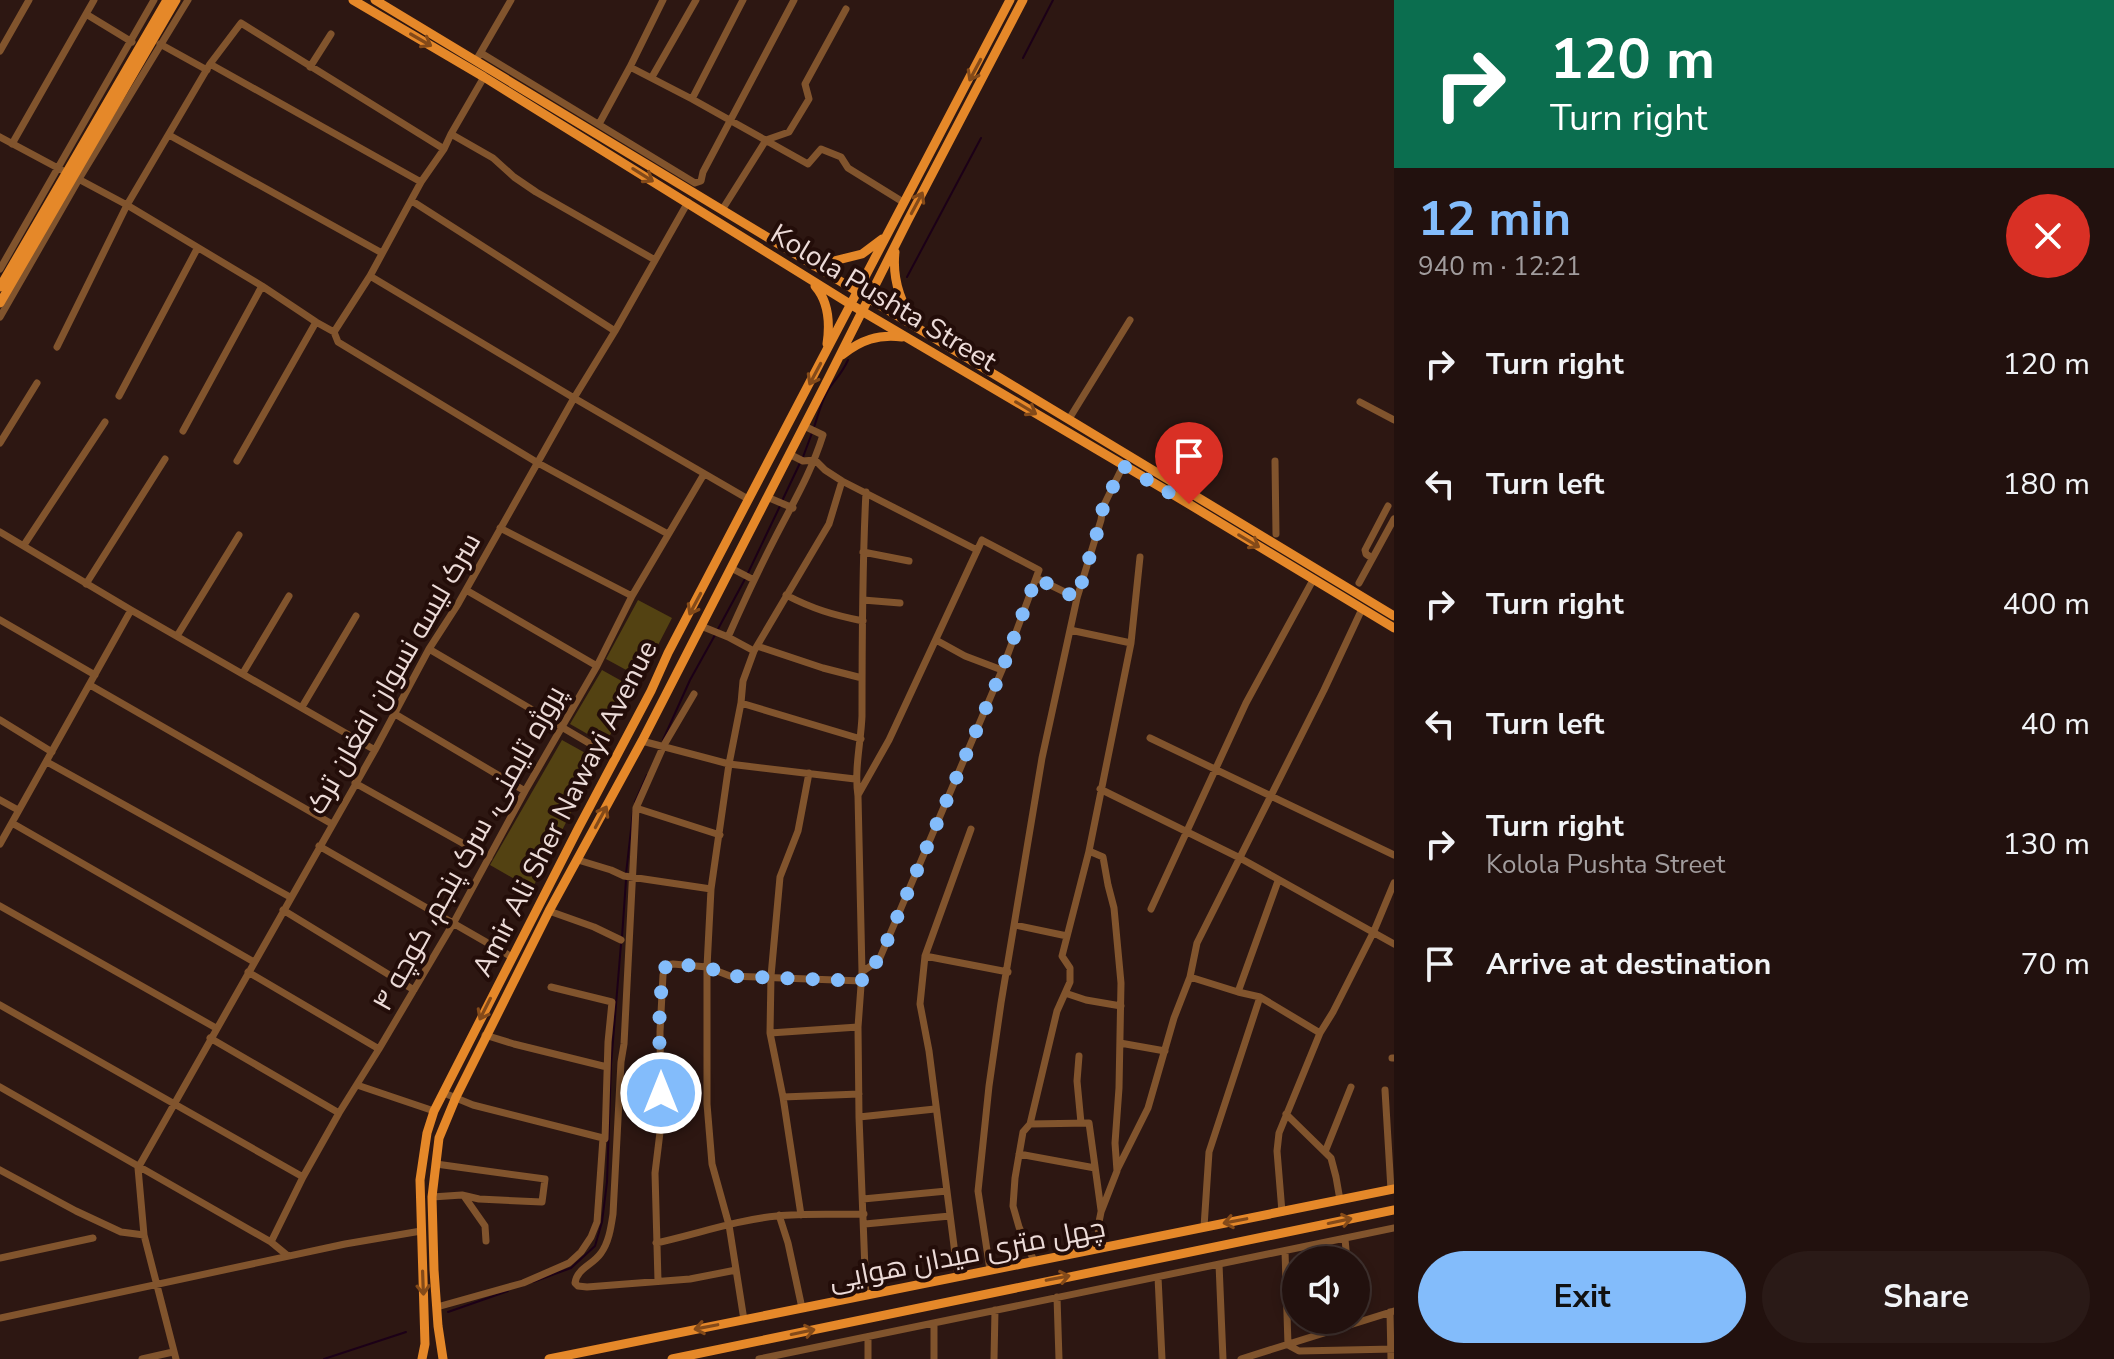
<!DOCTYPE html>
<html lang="en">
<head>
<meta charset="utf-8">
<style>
  :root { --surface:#22110e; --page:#2a1a17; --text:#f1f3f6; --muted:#a29d9e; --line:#3f312e; --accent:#83bcfb }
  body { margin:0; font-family:"Nunito Sans",Cairo,sans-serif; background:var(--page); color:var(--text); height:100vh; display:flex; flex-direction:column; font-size:30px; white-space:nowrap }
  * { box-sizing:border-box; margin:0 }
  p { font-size:26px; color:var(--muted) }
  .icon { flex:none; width:44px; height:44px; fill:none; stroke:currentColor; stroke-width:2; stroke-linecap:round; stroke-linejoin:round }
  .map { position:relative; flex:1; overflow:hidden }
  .sheet { display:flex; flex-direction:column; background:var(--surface); width:720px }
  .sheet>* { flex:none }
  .top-card { background:#0b6e4f; color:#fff; overflow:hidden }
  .tools { position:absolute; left:1282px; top:1246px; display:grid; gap:16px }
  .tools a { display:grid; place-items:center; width:88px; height:88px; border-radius:50%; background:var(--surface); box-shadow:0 4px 12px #0003,0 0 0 2px var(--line); font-size:40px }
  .pin { position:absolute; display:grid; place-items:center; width:68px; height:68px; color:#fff; margin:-82px -34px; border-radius:50% 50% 50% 0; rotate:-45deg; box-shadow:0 0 8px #0007 }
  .pin .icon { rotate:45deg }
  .me { position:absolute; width:88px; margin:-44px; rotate:0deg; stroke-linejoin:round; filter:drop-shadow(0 0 6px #0008) }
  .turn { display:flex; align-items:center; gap:28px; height:168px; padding:0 24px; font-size:36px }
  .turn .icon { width:104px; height:104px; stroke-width:2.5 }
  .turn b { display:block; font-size:56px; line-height:68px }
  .round { display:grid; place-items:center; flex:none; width:84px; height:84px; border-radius:42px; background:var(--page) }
  .headline { display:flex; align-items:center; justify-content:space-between; height:136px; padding:0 24px }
  h1 { font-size:48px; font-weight:700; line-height:60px; color:var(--accent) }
  .button { display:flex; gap:16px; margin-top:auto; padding:16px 24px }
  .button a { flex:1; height:92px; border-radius:48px; background:var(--accent); color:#111; font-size:32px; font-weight:700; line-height:92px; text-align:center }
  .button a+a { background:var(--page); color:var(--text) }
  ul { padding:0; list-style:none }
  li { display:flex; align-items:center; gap:24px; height:120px; padding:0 24px }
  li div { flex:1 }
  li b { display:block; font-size:30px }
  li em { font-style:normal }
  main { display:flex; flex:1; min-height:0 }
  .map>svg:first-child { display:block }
  .green { fill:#534212 }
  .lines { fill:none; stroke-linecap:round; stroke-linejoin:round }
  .stream { stroke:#1c0017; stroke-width:2 }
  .minor { stroke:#81542d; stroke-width:7 }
  .major { stroke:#e58829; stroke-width:9 }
  .oneway { stroke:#844a19 }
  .route { stroke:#83bcfb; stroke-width:14; stroke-dasharray:0 25.2 }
  .labels { text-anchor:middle; stroke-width:8; stroke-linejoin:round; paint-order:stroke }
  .street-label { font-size:28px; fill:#ecdbd8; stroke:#230d09 }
</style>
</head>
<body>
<main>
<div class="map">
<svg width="1394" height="1359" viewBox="0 0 1394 1359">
  <rect width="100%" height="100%" fill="#2d1712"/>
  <!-- green -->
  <path class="green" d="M638,600L672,618L641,678L606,659Z
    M602,670L636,689L605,744L570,724Z
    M562,740L598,760L532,889L490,865Z"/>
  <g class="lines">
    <!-- stream -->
    <path class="stream" d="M1023,58L1053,0
      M907,277L981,138
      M814,427C819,413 823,395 833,383C840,374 843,371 848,360
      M803,457L812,433
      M782,501L800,463
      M748,573L780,506
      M718,629L745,579
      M663,740L690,680L715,635
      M635,802L647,775
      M626,874L633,812
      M622,937L626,880
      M533,1282L571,1268L595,1246L602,1222L607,1182L611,1065L621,944
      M448,1312L508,1291
      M324,1359L406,1332"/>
    <!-- minor -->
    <path class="minor" d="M86,14L132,42
      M160,44L207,70
      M0,51L29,0
      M481,53L695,183L701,181L703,172L794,0
      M478,57L511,0
      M210,64L421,182
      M310,67L331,34
      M630,67L663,0
      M652,77L696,0
      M692,99L743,0
      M599,124L630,67L692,99L808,164L821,149L841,157L848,168L903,202
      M451,134L493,158L514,177L536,192L655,260
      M169,135L382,253
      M0,137L127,205L262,286L316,322L334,332L338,342L538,463L668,534
      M12,144L94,0
      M412,201L615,331
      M722,210L766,140L789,132L809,99L805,84L846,9
      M0,269L154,0
      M370,276L574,398L748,499
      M0,317L79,179L188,0
      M334,332L370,276L421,182L444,149L451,134L484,77
      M57,347L127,205L210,64L241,23L444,149
      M119,396L197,249
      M1360,402L1394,420
      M1069,419L1130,320
      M183,431L262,286
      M0,443L37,383
      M789,454L803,461L815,460L825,470L842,481L977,550
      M237,461L316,322
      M1275,461L1276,534
      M767,497L793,508
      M500,528L632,596
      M0,532L131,610L375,750
      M24,545L105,422
      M863,552L909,561
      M1372,558L1366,554L1365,550L1388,506
      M731,568L754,580
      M1036,578L1077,598
      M1359,583L1394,519
      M86,584L165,459
      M466,590L597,666
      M786,595C813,609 833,615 863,621
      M863,600L900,603
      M0,620L95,675
      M701,626L728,637L754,651
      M1070,630L1131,643
      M177,636L239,535
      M728,637C743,603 759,569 776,536C794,501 811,473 823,435L804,426
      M936,640L965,656L1002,670
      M757,646L823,668L862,678
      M429,649L616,759
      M243,673L289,596
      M90,685L332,824
      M694,694L664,745L636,808L624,1044L621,1062L613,1214C611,1227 609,1242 601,1253C593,1265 577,1268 575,1283L578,1286L587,1287L690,1279L736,1270
      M741,703L861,739
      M302,707L356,616
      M395,714L525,791
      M0,720L52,752
      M1150,738L1394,855
      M642,741L729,764L855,779
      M47,762L290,897
      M355,783L489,858
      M1100,789L1240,858L1394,944
      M858,795L889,740L982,540L1039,570L1002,670L879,960L862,972
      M0,800L18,810
      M636,808L720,835
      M12,823L254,962
      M0,844L131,610
      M319,846L512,957
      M578,860L611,870L624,876L711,889
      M0,906L216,1028
      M1151,909L1246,703L1313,580
      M283,910L414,990
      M549,911L594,927L621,940
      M1015,925L1067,936
      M925,956L1008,972
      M248,972L379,1049
      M1190,977L1238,992L1260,997L1320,1033
      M1238,992L1278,881
      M1065,993L1086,1000L1121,1006
      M0,1005L303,1177
      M770,1033L858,1027
      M485,1035L514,1044L607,1067
      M210,1038L339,1113
      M1120,1043L1165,1051
      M1079,1056L1077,1081L1081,1123
      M1392,1058H1394
      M357,1085L434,1111
      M0,1087L271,1242L288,1256
      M1385,1090L1391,1190
      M444,1093L473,1105L603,1138
      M783,1097L859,1094
      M1286,1114L1331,1158L1336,1177L1340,1200
      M859,1117L935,1109
      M1030,1124L1089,1123L1101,1210
      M1325,1152L1351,1087
      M1019,1154L1095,1168
      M0,1170L76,1211L121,1232L144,1235
      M1117,1170L1148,1108L1174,1018L1190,977L1197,943L1324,690L1362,609
      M464,1196L485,1226L486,1241
      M432,1197L462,1195L479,1199L542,1202L545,1179L436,1164
      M863,1199L947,1191
      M1282,1212L1277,1151L1279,1133L1320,1033L1333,1012L1374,931L1394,883
      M779,1215L788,1243L802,1308
      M801,1215L783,1097L770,1033L771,976L780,877L798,831L809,773
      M865,1224L950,1216
      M1204,1227L1209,1152L1260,997
      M1345,1239L1347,1260
      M271,1242L303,1177L339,1113L379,1049L454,922L525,791L597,666L632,596L704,474
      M656,1243C697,1234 736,1220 777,1216C805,1213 835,1215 864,1214
      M1100,1248L1098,1227L1101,1212L1117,1171L1115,1143L1119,1088L1121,983L1114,908L1108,885L1103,857L1089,851L1131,643L1140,557
      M1285,1251L1288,1345L1299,1351L1394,1349
      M0,1258L93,1238
      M1034,1261L1019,1227L1013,1206L1015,1178L1023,1132L1030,1124L1057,1011L1070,982V968L1062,956L1089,851
      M1219,1264L1223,1359
      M990,1270L978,1191L989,1086L1001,1003L1042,758L1077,598L1101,520L1103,507L1123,466
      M958,1277L929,1051L920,1004L925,956L971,829
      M1158,1277L1162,1359
      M658,1281L655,1173L661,1124L660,1032L663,975L666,965L673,964L707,967L730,976L862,981
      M866,1295L859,1117L858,1027L862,972L858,796C854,769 861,742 862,716C862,641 862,567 866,492
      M1057,1297L1059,1359
      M437,1307L523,1283L569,1263L581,1252L591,1237L597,1222L603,1138L605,1139L608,1042L612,1002L551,987
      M1390,1312L1391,1359
      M0,1318L345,1244L421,1231
      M744,1320L729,1225L712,1164L707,1104V967L711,889L729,764L741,703L743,681L754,651L829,524L842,481
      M934,1323V1359
      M142,1359L173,1352
      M176,1359L144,1235L138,1168L375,750L429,649L458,604L574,398L615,331L688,202
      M759,1359L1394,1228
      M868,1359V1337
      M994,1359L995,1310
      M1241,1359L1394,1311"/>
    <!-- major -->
    <path class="major" d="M353,0L484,77L850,304L1164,489L1394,628
      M375,0L1394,616
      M895,252C892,279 900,302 915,324
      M814,266L862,254L882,239
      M815,286C829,302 830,324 827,344
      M0,287L167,0
      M0,303L176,0
      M842,355C861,340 878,334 902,337
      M422,1359L425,1344L420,1180L427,1133L434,1111L579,827L651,691L668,653L1010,0
      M443,1359L438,1326L434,1270L432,1197L439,1138L456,1097L549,911L642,741L824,387L908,220L1023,0
      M549,1359L1394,1189
      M672,1359L1394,1210"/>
  </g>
  <!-- one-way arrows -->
  <defs><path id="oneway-shaft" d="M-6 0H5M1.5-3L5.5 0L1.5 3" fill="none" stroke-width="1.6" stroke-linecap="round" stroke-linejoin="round" transform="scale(2)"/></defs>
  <g class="oneway">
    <use href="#oneway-shaft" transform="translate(421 40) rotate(30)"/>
    <use href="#oneway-shaft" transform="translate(975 70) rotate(118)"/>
    <use href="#oneway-shaft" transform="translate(643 175) rotate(32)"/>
    <use href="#oneway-shaft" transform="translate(917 203) rotate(-62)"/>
    <use href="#oneway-shaft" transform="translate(815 374) rotate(118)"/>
    <use href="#oneway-shaft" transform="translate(1026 408) rotate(31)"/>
    <use href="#oneway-shaft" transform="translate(1249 541) rotate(31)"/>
    <use href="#oneway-shaft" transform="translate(695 604) rotate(118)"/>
    <use href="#oneway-shaft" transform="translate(601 817) rotate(-62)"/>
    <use href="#oneway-shaft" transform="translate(485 1009) rotate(117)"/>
    <use href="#oneway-shaft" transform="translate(1235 1221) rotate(169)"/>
    <use href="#oneway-shaft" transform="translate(1340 1221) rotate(-12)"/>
    <use href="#oneway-shaft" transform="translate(1058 1278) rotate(-11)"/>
    <use href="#oneway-shaft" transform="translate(423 1283) rotate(88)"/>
    <use href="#oneway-shaft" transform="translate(706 1327) rotate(169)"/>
    <use href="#oneway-shaft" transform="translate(803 1332) rotate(-12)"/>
  </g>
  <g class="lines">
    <!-- route -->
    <path class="route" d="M661,1093C660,1056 656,1001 666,965L673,964L707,967L730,976L862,981V972L879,960L1002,670L1036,578L1077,598L1101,520L1103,507L1123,466L1189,504"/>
  </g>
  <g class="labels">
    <!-- street labels -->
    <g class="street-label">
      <text transform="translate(884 297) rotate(31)" y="10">Kolola Pushta Street</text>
      <text transform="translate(393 673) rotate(-60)" y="10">سرک لیسه نسوان افغان‌ ترک</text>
      <text transform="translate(564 808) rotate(-63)" y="10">Amir Ali Sher Nawayi Avenue</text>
      <text transform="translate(468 848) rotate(-61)" y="10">پروژه تایمنی، سرک پنجم، کوچه ۴</text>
      <text transform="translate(967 1253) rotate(-11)" y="10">چهل متری میدان هوایی</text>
    </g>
  </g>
</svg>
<div class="tools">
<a><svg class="icon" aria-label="sound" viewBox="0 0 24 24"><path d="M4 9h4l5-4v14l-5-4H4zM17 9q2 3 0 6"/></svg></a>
</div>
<div class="pin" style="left:1189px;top:504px;background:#d93025"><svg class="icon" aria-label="arrive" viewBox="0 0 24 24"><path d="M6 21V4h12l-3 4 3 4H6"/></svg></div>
<svg class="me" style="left:661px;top:1093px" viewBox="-20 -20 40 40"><circle r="17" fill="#83bcfb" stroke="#fff" stroke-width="3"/><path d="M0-11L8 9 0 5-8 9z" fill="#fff"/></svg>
</div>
<section class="sheet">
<div class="top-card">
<div class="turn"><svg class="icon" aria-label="right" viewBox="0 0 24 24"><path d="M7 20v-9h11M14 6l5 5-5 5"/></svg><div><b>120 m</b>Turn right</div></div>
</div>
<div class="headline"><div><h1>12 min</h1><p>940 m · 12:21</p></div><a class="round" style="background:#d93025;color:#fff"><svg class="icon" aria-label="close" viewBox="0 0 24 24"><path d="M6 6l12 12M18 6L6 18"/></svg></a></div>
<ul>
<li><svg class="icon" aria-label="right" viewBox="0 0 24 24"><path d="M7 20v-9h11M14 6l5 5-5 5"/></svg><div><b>Turn right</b></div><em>120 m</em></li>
<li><svg class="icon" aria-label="left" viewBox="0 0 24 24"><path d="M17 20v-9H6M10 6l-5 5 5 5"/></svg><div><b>Turn left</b></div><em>180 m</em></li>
<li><svg class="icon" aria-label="right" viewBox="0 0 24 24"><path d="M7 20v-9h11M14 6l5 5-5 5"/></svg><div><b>Turn right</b></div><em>400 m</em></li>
<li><svg class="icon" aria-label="left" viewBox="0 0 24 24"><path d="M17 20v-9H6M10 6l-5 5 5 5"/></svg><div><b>Turn left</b></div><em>40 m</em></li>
<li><svg class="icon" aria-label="right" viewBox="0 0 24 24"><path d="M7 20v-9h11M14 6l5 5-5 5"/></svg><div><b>Turn right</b><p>Kolola Pushta Street</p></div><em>130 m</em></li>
<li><svg class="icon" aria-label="arrive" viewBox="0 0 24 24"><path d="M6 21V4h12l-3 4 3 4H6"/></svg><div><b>Arrive at destination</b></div><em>70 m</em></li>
</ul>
<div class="button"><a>Exit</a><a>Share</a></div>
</section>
</main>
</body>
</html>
